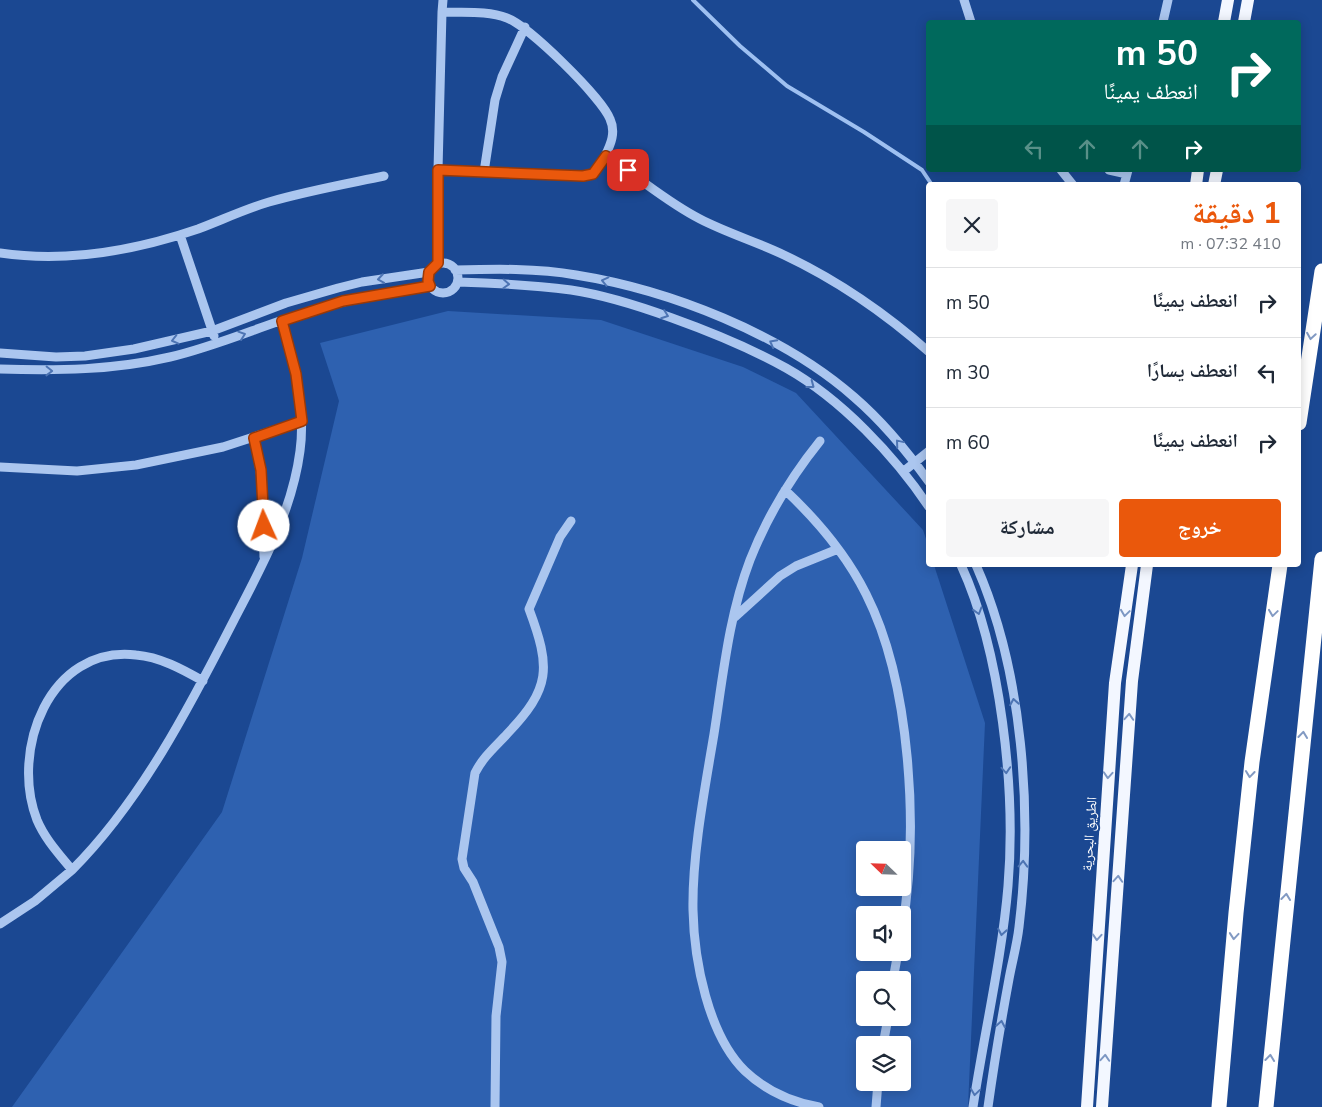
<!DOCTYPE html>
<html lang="ar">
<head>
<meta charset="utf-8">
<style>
  :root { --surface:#fff; --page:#f6f6f7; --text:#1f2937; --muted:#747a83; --line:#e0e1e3; --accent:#ea580c }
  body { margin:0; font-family:"Nunito Sans","Noto Naskh Arabic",sans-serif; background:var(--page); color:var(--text); direction:rtl; height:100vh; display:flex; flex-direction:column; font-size:19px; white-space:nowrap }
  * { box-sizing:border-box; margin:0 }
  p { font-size:16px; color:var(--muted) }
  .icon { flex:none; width:28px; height:28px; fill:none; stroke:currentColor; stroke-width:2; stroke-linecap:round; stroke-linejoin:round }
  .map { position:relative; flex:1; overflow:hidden; direction:ltr }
  .drawer { position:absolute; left:926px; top:182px; width:375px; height:385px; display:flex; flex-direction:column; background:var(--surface); border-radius:5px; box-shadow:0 2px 12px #0003; direction:rtl }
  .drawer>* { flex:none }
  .hud { position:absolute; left:926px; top:20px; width:375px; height:152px; border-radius:5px; box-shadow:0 2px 12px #0003; direction:rtl; background:#00695c; color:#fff; overflow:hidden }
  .needle { width:32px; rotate:293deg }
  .controls { position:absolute; left:856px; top:841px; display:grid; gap:10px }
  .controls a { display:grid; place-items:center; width:55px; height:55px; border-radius:5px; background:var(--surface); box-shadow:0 2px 12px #0003; font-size:25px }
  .pin { position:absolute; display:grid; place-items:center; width:42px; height:42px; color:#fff; margin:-21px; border-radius:10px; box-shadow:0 2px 8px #0006 }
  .me { position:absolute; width:55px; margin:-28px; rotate:358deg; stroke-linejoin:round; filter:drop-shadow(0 0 4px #0008) }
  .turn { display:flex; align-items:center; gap:18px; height:105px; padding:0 20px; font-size:22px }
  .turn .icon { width:65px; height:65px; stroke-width:2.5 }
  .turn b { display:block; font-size:35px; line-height:42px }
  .lanes { display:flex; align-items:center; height:48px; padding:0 20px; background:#0003; justify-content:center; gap:25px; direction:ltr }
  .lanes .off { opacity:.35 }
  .round { display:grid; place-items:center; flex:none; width:52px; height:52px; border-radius:5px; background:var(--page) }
  .overview { display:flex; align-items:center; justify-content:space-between; height:85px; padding:0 20px }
  h1 { font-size:30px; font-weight:700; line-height:38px; color:var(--accent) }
  .action { display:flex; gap:10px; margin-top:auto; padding:10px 20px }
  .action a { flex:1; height:58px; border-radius:5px; background:var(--accent); color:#fff; font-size:20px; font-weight:700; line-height:58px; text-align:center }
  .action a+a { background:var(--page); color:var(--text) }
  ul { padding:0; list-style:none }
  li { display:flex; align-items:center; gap:15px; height:70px; padding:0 20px; border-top:1px solid var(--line) }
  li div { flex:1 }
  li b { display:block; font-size:19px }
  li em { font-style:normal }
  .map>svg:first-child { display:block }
  .green { fill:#2e61b0; fill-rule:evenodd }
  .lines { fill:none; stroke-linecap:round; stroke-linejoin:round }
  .stream { stroke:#9ec0f1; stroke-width:4 }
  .minor { stroke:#abc6ef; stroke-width:9 }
  .major { stroke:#f3f7ff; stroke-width:12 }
  .highway { stroke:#fff; stroke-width:15 }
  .oneway { stroke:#4d74b3 }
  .oneway2 { stroke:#829ac3 }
  .oneway3 { stroke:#7c97c3 }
  .route-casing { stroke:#983908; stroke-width:12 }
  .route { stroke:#ea580c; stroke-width:9 }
  .labels { text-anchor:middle; stroke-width:4; stroke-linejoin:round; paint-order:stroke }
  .street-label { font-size:14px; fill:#fff; stroke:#1b4892 }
</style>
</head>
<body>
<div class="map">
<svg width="1322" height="1107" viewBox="0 0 1322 1107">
  <rect width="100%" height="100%" fill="#1b4892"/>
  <!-- green -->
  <path class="green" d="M448,311L601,320L743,367L796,393L923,530L929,548V565H934L985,723L968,1107H12L222,812L302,558L339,401L320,343ZM865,850H902V888H865ZM865,915H902V952H865ZM865,980H902V1018H865ZM865,1045H902V1082H865Z"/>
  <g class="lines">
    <!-- stream -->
    <path class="stream" d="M693,0L740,46L787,86L864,132L922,170L932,185"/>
    <!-- minor -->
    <path class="minor" d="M964,0L971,22
      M442,12L443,0
      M1163,22L1168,0
      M438,170L583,176L593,173L605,156
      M1061,170L1073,185
      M1109,170L1127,174
      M484,172L495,100L502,77L525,27
      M1124,185L1128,170
      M180,235L214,336
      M0,253C67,263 134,251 198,229C222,220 245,209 269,202C307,191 346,184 384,176
      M428 278a15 15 0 1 1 30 0a15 15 0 1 1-30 0Z
      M438,263V170L442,12C463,13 487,10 507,18C529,26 602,98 610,119C616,132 611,144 605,156C638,176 666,202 700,219C727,233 757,242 784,255C837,280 885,313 929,352
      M455,270C495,269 537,268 576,275C670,290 782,334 854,397C883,422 907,451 929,482
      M458,282C495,283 533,285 571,290C605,295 639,306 672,318C711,332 750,348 786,368C841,399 894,455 929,507
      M0,353L56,357L85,356L134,349L212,331L286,303L338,288L362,282L429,272
      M0,369C57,371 114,370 170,357C217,346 261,326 307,312C347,299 388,293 429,286
      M255,437L262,485L264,557
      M0,467L77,471L136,465L223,447L302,421
      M904,471L929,451
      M785,490C817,520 846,554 866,594C911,683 919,831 902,929
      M961,565C1001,652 1016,790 1008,886C1002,958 984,1034 973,1107
      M976,565C1023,671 1033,813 1019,927C1017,945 1012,962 1009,979C1001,1022 994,1064 988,1107
      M735,617L780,576L796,566L838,549
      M72,870C141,801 190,706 234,620C262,566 292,512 300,451C306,407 294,363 282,321
      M0,924L35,901L72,870C59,854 45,839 37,820C10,751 49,645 136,655C160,657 182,669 203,681
      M893,980L898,952
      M883,1045L888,1018
      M495,1107L496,1016L502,962L499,947L473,882L464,868L462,859L475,773C483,757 495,747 507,734C551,688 551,668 529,609L560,537L571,521
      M819,1107C792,1102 766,1091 745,1071C708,1035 694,960 693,910C692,855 705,788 714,734C723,676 729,615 750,560C767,517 791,477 820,441
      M876,1107L878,1082"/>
    <!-- major -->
    <path class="major" d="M1224,22L1228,0
      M1244,22L1248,0
      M1196,185L1198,170
      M1214,185L1217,170
      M1087,1107L1115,683L1132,565
      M1102,1107L1132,681L1147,565"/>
    <!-- highway -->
    <path class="highway" d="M1299,423L1322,271
      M1219,1107L1236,913L1252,762L1280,565
      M1266,1107L1322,559"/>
  </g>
  <!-- one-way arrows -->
  <defs><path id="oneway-chevron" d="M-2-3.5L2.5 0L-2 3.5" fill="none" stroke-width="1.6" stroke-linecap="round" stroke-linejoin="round" transform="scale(1.25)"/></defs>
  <g class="oneway">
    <use href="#oneway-chevron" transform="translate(381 279) rotate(171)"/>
    <use href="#oneway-chevron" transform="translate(605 281) rotate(-167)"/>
    <use href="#oneway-chevron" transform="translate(506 284) rotate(3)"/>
    <use href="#oneway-chevron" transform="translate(665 315) rotate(20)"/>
    <use href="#oneway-chevron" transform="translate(242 335) rotate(-19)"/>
    <use href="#oneway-chevron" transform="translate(175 340) rotate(166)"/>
    <use href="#oneway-chevron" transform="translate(773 343) rotate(-152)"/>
    <use href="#oneway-chevron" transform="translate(49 371) rotate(1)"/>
    <use href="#oneway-chevron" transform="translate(811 385) rotate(37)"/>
    <use href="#oneway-chevron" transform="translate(899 443) rotate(-130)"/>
    <use href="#oneway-chevron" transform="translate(978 611) rotate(73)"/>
    <use href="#oneway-chevron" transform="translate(1014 702) rotate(-100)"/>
    <use href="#oneway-chevron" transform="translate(1006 770) rotate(86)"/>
    <use href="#oneway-chevron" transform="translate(1023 864) rotate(-88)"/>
    <use href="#oneway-chevron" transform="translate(1002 932) rotate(100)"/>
    <use href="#oneway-chevron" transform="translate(1001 1024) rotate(-80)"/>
    <use href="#oneway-chevron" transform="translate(975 1092) rotate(98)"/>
  </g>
  <g class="oneway2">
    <use href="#oneway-chevron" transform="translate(1311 336) rotate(99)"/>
    <use href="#oneway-chevron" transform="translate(1273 613) rotate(98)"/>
    <use href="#oneway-chevron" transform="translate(1303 735) rotate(-84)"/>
    <use href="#oneway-chevron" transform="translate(1250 774) rotate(96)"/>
    <use href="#oneway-chevron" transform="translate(1286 897) rotate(-84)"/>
    <use href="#oneway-chevron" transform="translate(1234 936) rotate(95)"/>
    <use href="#oneway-chevron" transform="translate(1270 1058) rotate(-84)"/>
  </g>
  <g class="oneway3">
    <use href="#oneway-chevron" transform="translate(1125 613) rotate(98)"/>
    <use href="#oneway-chevron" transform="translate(1129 717) rotate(-86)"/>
    <use href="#oneway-chevron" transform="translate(1108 775) rotate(94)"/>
    <use href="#oneway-chevron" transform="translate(1118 879) rotate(-86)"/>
    <use href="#oneway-chevron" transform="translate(1097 937) rotate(94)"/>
    <use href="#oneway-chevron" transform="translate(1105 1058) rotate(-86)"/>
  </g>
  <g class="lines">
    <defs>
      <path id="route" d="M264,526L261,470L254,438L302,421L296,374L282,321L343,301L430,286L428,281L429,272L438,263V170L583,176L593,174L606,156L628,170"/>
    </defs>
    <!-- route casing -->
    <use href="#route" class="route-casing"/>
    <!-- route -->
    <use href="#route" class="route"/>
  </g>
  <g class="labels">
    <!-- street labels -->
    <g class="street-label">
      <text transform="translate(1089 834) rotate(-86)" y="5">الطريق البحرية</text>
    </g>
  </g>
</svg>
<div class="controls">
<a><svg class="needle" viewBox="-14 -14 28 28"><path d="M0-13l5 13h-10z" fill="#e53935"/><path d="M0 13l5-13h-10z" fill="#747a83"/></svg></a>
<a><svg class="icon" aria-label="sound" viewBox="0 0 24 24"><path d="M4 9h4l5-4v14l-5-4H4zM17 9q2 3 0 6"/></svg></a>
<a><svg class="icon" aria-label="search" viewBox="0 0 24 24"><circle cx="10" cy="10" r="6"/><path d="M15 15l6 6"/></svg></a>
<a><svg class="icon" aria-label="layers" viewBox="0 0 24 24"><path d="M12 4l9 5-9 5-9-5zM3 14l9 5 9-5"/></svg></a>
</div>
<div class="pin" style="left:628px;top:170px;background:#d93025"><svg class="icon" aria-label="arrive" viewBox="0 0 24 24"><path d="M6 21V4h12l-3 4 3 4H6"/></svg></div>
<svg class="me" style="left:264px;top:526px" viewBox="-20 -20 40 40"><circle r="19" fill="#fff"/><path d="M0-13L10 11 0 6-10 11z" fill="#ea580c"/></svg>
<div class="hud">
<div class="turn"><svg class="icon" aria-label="right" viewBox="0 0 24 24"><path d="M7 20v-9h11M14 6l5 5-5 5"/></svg><div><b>50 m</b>انعطف يمينًا</div></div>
<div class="lanes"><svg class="icon off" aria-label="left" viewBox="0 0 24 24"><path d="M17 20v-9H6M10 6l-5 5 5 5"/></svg><svg class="icon off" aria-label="ahead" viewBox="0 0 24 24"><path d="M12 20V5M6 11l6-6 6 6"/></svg><svg class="icon off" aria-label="ahead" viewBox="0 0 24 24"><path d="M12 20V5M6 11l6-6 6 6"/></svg><svg class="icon" aria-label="right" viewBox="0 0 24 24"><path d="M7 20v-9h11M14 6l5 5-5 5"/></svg></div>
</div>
<section class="drawer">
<div class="overview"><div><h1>1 دقيقة</h1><p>410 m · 07:32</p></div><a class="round"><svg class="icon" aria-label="close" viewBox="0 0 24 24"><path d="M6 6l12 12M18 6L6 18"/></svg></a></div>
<ul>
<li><svg class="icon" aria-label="right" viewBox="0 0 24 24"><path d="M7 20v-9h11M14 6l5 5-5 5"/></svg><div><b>انعطف يمينًا</b></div><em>50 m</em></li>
<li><svg class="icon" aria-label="left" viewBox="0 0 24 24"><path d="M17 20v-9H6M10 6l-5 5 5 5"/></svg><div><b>انعطف يسارًا</b></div><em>30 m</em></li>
<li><svg class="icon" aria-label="right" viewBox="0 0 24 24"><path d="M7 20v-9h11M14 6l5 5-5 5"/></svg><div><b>انعطف يمينًا</b></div><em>60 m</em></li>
</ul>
<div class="action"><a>خروج</a><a>مشاركة</a></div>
</section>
</div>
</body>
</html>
